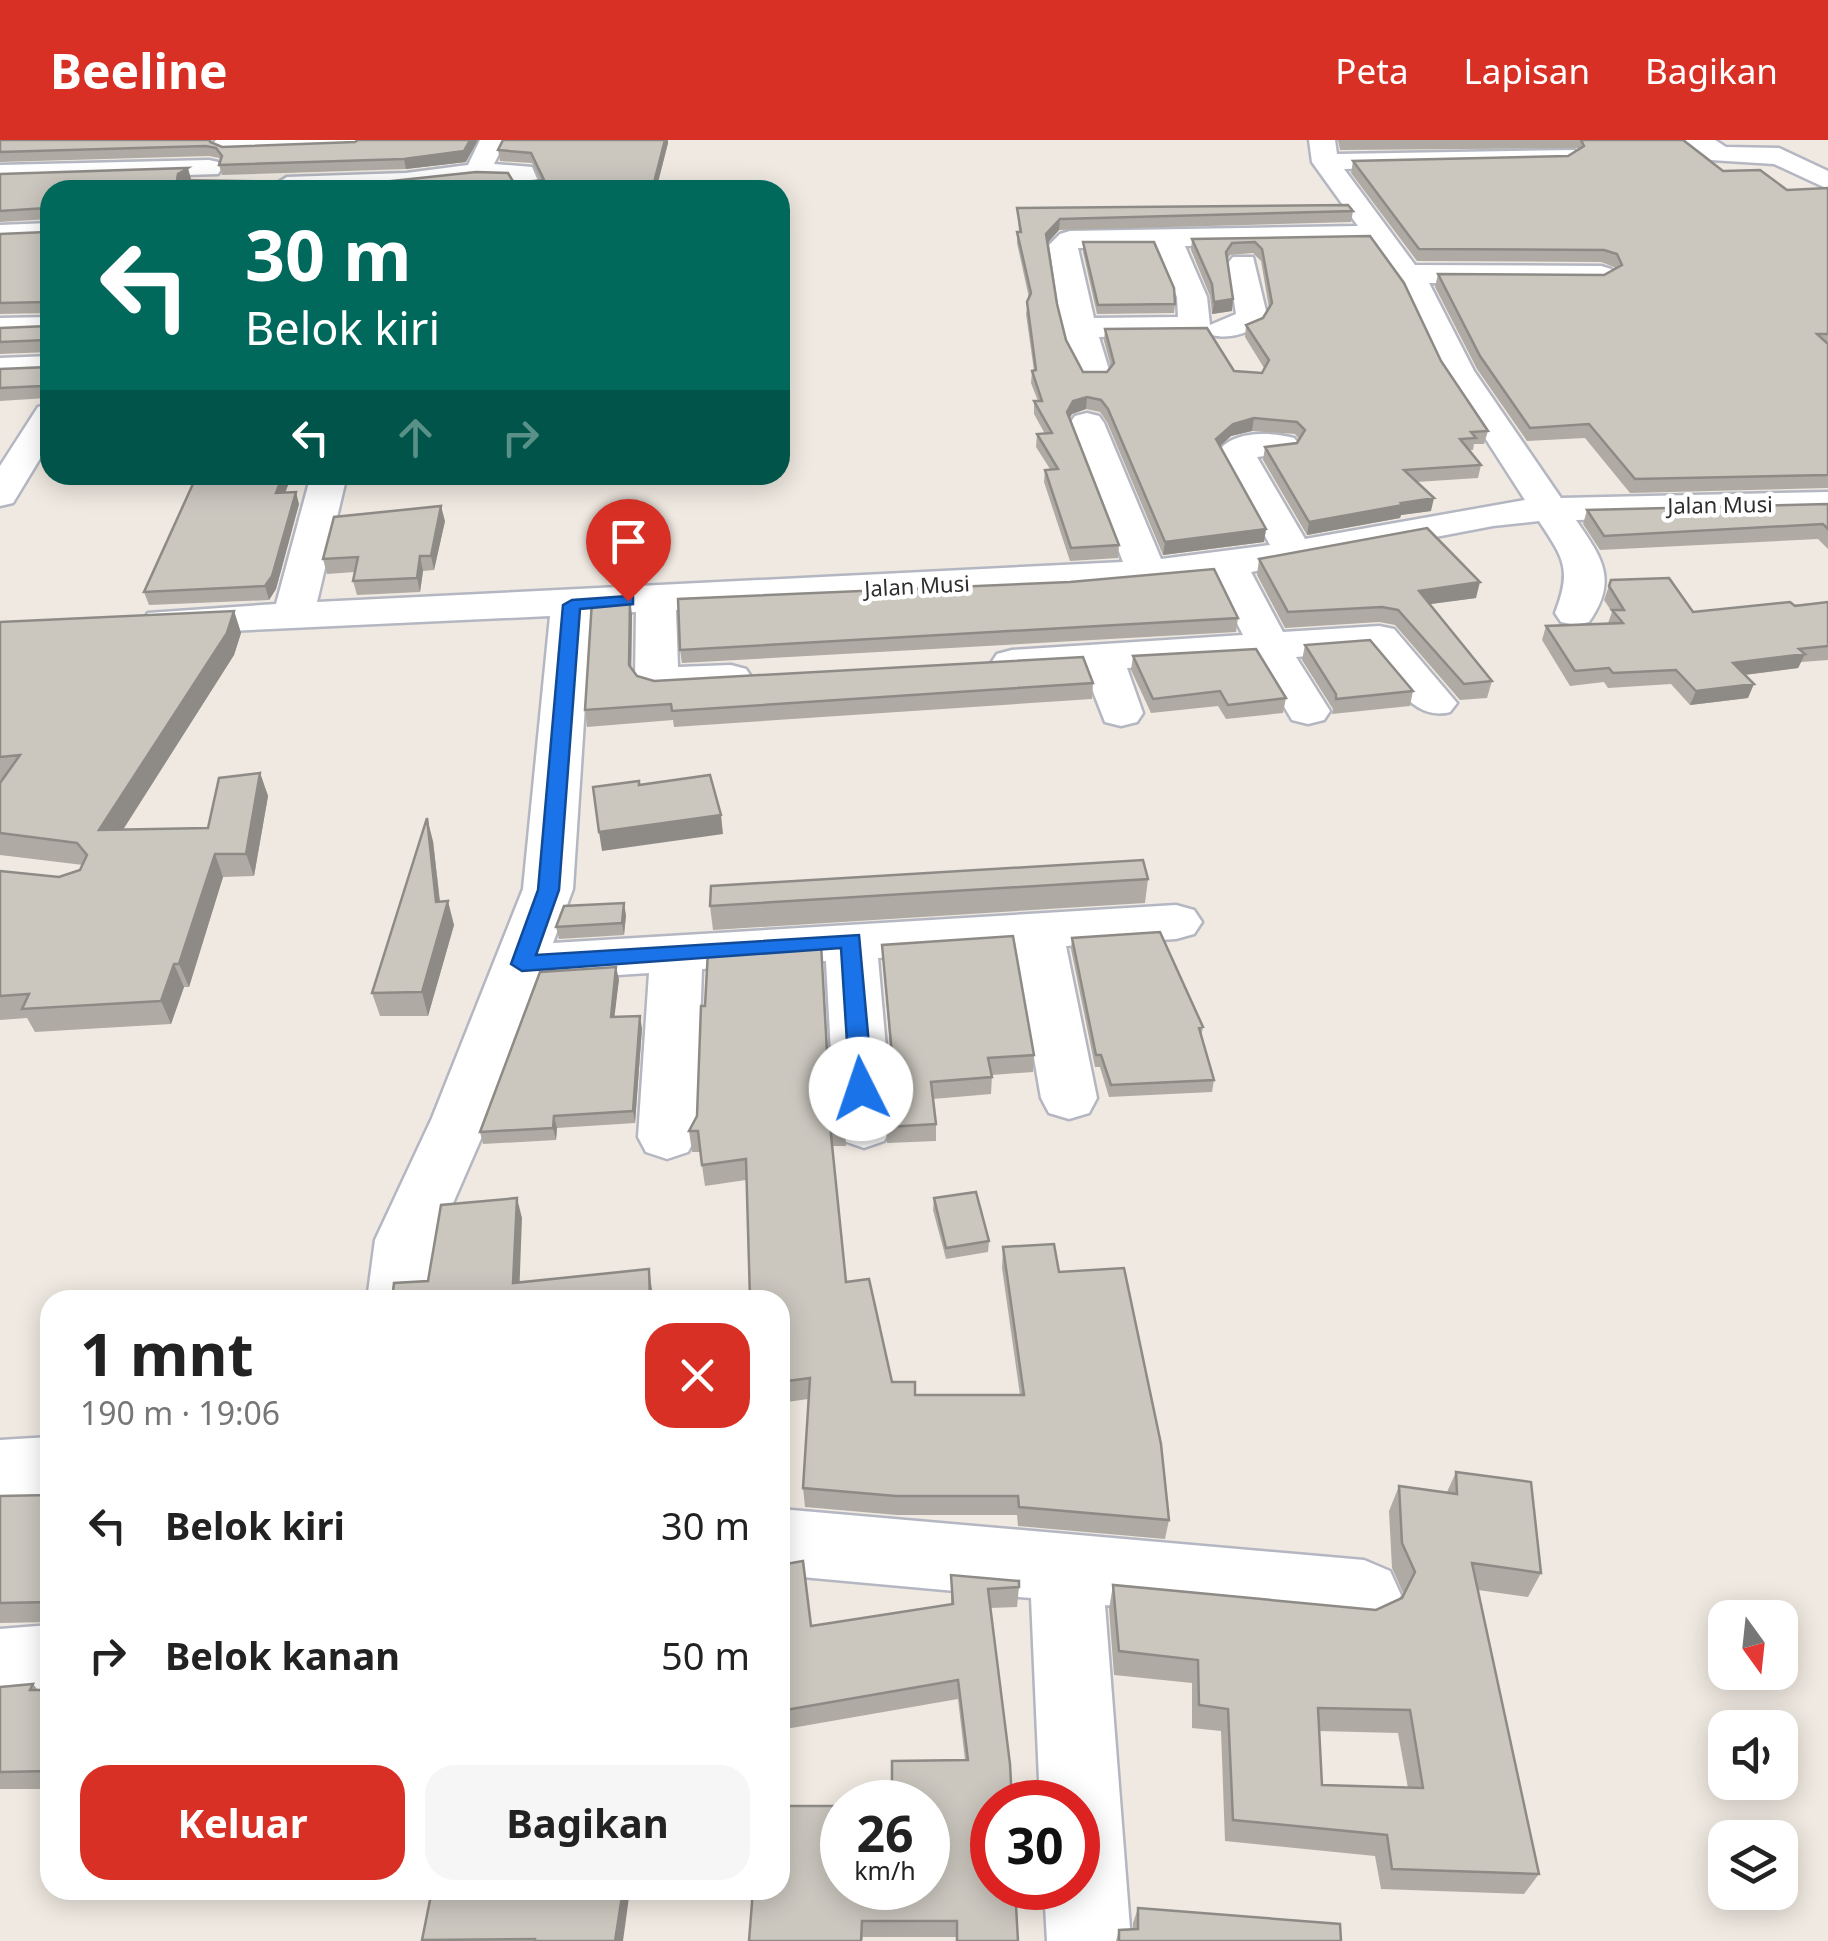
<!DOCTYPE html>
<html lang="id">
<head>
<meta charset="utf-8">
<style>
  :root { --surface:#fff; --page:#f6f6f6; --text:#222; --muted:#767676; --accent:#d93025 }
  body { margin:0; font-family:"Noto Sans",sans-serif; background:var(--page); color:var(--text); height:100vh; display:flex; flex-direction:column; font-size:38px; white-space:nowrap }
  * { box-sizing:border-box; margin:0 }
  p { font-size:32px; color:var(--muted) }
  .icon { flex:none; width:55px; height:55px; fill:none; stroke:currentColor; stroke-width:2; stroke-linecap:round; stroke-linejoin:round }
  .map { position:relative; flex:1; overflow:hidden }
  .drawer { position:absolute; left:40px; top:1150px; width:750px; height:610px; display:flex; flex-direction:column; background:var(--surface); border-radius:30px; box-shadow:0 5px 25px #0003 }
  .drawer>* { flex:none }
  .top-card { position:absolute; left:40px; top:40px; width:750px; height:305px; border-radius:30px; box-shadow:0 5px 25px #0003; background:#00695c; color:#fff; overflow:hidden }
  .needle { width:65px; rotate:165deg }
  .buttons { position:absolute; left:1708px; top:1460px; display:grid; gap:20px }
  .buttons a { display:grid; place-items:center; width:90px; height:90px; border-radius:20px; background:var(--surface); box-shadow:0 5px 25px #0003; font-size:50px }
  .speed { position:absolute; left:820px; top:1640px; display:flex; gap:20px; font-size:50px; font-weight:700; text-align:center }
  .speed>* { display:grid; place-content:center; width:130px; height:130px; border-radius:50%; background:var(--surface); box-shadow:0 5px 25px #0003; line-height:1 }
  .speed small { font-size:25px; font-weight:400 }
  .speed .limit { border:15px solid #d22; background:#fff; color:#111 }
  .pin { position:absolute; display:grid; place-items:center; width:85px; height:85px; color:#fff; margin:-102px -42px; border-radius:50% 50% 50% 0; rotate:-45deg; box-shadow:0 0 10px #0007 }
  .pin .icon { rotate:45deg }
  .me { position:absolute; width:110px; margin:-55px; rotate:356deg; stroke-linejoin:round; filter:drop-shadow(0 0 8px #0008) }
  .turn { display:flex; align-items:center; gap:35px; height:210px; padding:0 40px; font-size:45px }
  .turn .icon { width:130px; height:130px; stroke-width:2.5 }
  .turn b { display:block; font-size:70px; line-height:85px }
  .lanes { display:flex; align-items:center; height:95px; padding:0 40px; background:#0003; justify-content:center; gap:50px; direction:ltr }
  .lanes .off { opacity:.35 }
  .round { display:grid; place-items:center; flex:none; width:105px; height:105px; border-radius:30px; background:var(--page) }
  .overview { display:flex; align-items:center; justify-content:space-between; height:170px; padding:0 40px }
  h1 { font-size:60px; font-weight:700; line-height:75px }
  .button { display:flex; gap:20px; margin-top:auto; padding:20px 40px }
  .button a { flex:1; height:115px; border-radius:30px; background:var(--accent); color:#fff; font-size:40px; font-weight:700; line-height:115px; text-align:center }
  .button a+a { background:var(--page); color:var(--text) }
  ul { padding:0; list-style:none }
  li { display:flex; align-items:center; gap:30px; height:130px; padding:0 40px }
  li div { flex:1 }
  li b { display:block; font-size:38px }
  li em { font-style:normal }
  header { display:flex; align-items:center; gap:60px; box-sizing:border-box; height:140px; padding:0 50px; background:var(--accent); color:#fff }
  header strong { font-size:48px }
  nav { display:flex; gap:55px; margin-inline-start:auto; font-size:35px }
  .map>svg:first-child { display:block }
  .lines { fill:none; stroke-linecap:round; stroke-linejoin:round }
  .minor-casing { stroke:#b4b7c1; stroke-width:5 }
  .minor { fill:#fff; fill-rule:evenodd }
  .wall { fill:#afaba4; fill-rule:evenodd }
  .shaded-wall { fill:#8e8b86 }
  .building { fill:#cbc7bf; stroke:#8e8b86; stroke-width:2.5; fill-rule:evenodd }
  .route { fill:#1a73e8; stroke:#114b97; stroke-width:2.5 }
  .labels { text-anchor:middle; stroke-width:9; stroke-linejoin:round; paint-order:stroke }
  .far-street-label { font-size:22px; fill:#2e2e2e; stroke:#fff }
</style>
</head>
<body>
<header>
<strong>Beeline</strong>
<nav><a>Peta</a><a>Lapisan</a><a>Bagikan</a></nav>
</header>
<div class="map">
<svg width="1828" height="1801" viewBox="0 0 1828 1801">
  <rect width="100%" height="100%" fill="#efe9e1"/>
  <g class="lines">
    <defs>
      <path id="minor" d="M216,0H370L357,8L225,13L216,10L212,5Z
        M480,0H506L494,24L532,27L542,50H516L512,40L478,39L406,49L277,50L274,45L287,37L406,33L468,25Z
        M1309,0H1335L1337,14L1574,10L1578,15L1574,20L1565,23L1344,29L1415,125L1601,126L1611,129L1616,135L1611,141L1601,144L1429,143L1474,231L1561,358L1828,352V374L1576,380C1601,417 1619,439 1589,482L1575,485L1561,482L1555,473C1572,429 1564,419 1539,381L1493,386L1251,432L1283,492L1379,486L1394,489L1457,563L1450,572C1412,582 1391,538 1368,511L1296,517L1330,571L1324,580L1308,584L1292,580L1256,519L1127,528L1143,573L1137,582L1121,586L1105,582L1085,531L1012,536L997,532L991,523L997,514L1012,510L1243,495L1214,438L1069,451L676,470L678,527L731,525L746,529L752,538L746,547C715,555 673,558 642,550L635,541L636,472L591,474L573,749L553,803L1176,765L1194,770L1202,782L1194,794L1176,799L1066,806L1097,958L1089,973L1069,979L1049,973L1041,958L1015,809L878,818L893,986L884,1001L864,1008L844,1001L835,986L826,821L702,829L696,997L688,1012L667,1019L646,1012L638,997L649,833L540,840L490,978L437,1100L431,1160H367L375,1100L432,978L523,749L550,476L163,494L148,491L142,482L148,473L276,464L311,335H347L317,462L1123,422L1070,283L1075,276L1087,273L1099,276L1104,283L1161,419L1270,405L1218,312C1233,290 1271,292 1294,298L1300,305L1294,312L1257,317L1305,399L1525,360L1442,231L1405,153L1370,103L1185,106L1207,157L1210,185L1236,174L1228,123L1233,117H1253L1267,175C1256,192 1232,200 1212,195L1208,189L1194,195L1099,197L1110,233L1106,240H1082C1060,208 1056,143 1049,105L1060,94L1070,91L1358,86L1312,22ZM1156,107L1177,157L1178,177L1094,178L1078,108Z
        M1685,0H1715L1726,7L1779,8L1828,31V49L1774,24L1711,20Z
        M209,20L218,22L222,28L218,34L0,41V25Z
        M50,83V99L0,101V85Z
        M50,177V195L0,196V178Z
        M50,216V236L0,238V218Z
        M50,264V302L13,363L0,366V326L38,267Z
        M50,1297V1359L0,1362V1300Z
        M780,1369L1364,1420L1390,1431L1401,1455L1390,1479L1364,1490L1105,1465L1131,1801H1047L1044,1748H1078V1662H1040L1031,1458L780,1435Z
        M50,1485V1559L0,1563V1489Z"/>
    </defs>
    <!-- minor casing -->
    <use href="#minor" class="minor-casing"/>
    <!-- minor -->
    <use href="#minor" class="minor"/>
  </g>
  <!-- wall -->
  <path class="wall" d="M0,0L210,2L222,7L355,2L466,22L406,29L222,35L219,25L220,20L219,18L209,16L0,22Z
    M1338,0H1683L1723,31L1787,50L1828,48V348L1630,353L1585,298L1527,301L1477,229L1435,147L1438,134L1604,135L1615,129L1614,127L1601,122L1417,121L1351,33L1353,21L1568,16L1578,10L1577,8L1340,10Z
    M668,3L656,50H50V253L47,258L0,261V229L48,227L49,212L0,214V188L48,186L49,173L0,174V94L46,92L50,88V79L0,82V34L191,39L189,40L373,43H514L541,41L532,23L500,21L498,10Z
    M1017,68L1353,71L1351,82L1059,90L1047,103L1057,164L1066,200L1083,232H1107L1111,227L1104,201L1105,189L1234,231L1262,233L1264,228L1245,197L1246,185L1263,178L1269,168L1261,121L1253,113L1230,115L1227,120L1232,171L1212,174L1210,156L1191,110L1192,99L1370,96L1441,221L1488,291L1484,304H1474L1473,310H1470L1481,325L1478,338L1416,342L1431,371L1401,375L1400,378L1307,395L1263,320L1265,307L1297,303L1299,299L1295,294L1252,291L1231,296L1220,306L1266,389L1264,402L1163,415L1107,282L1100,272L1086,269L1072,274L1070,278L1119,405L1118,418L1070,421L1044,342L1045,330L1050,329L1036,307L1037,294H1045L1034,274V261H1038L1031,243L1032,231H1034L1026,174L1029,158L1017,103V92H1019Z
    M1083,102L1175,164L1174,173L1097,174L1083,112Z
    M197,335H292L285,352L299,364L276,449L269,460L149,465L144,452Z
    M1828,364V409L1818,399L1600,410L1583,384L1587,370Z
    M445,381L434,430L423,431L420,452L357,455L353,441L355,432L327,434L323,419Z
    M1259,419L1476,458L1430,464L1492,541L1487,558L1460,560L1395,485L1379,482L1285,488L1257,435Z
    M1611,440L1693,472L1828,462V520L1801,522L1798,528L1745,535L1748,558L1690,565L1671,544L1608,548L1604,542L1570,546L1542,500L1546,486L1608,483L1612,472L1604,460Z
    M1070,442L1238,478L1236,492L682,523L680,510Z
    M234,471L241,493L234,515L123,690L208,688L260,633L268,656L254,736L223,737L189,847H184L171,884L35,892L27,878L0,880V731L59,737L80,730L83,725L0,715V643L2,640H0V482Z
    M632,475L631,528L637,536L654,541L1093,543L1092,559L674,587L673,580L587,587L585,570Z
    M1305,505L1413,551L1410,566L1332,574L1333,569L1302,520Z
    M1133,516L1286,558L1283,573L1226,579L1218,566L1151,573L1131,530Z
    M433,701L440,761L454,785L428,876H380L372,853Z
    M1148,739L1145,763L713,790L710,766Z
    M626,775L624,795L559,799L556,787Z
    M1072,798L1203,887L1201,897L1214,940L1212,952L1109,957L1100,927H1095L1071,809Z
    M882,805L1034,915L1033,932L992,935L991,954L933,959L936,984V1001L887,1003L886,987L895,971Z
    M619,839L614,877L642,888L635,983L557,988L556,1000L483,1004L480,992Z
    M830,965L845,984L846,1006H832L846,1142L892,1242L915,1255H1020L1002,1128L1003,1107L1059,1132L1169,1380L1165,1399L1018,1386L1017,1375H897L805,1367L803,1348L808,1259L780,1263V1160L750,1159L746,1040L705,1046L700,1012H692L689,991Z
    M934,1058L989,1101L988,1112L946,1119L933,1070Z
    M1456,1332L1541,1433L1528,1457L1478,1450L1539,1734L1524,1754L1381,1749L1375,1716L1225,1701L1221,1591L1192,1588V1543L1114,1535L1109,1469L1113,1445L1376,1470L1402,1458L1404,1455L1392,1428L1389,1371L1399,1346L1447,1352ZM1319,1591L1398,1593L1408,1648L1322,1645Z
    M50,1355V1482L0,1483V1356Z
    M780,1425L811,1486L951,1464V1435L1019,1447L1017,1467L990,1468L1018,1801H957V1797H863L862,1801H749L842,1748L965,1620L958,1559L780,1590Z
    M33,1544L38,1550H50V1649H0V1547Z
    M432,1750L623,1801H423Z
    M1138,1768L1341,1801H1116L1119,1790L1133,1789V1783Z"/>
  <!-- shaded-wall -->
  <path class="shaded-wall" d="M470,0H478L466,22L406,29L404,19Z
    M665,0H668V3L656,50H652Z
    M188,28L191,39L181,45L177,40L178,34Z
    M1060,79L1059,90L1045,106L1046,94Z
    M1233,159L1232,171L1212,174L1214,162Z
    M50,232V253L47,258L42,246Z
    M1087,257L1086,269L1072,274L1066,284L1067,272L1073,261Z
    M1254,278L1252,291L1231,296L1214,312L1216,299L1233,284Z
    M283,335H292L280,366L276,353Z
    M296,352L299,364L276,449L269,460L265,446Z
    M1434,358L1431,371L1401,375L1400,378L1307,395L1309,382Z
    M441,366L445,381L434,430L431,416Z
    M1266,389L1264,402L1163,415L1165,402Z
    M420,416L423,431L420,452L417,438Z
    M1480,442L1476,458L1416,466L1419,451Z
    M630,459L632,475L631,541L629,525Z
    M234,471L241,493L234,515L108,713L99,690Z
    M1805,514L1798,528L1727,537L1733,523Z
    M1754,544L1748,558L1690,565L1696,551Z
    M260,633L268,656L254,736L246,714Z
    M721,675L723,694L602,711L599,692Z
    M427,678L433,701L442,782L448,761L454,785L428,876L422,852L436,762Z
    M215,714L223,737L189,847L179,824Z
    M624,763L626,775L624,795L622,783Z
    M174,824L184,847L171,884L161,861Z
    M616,827L619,839L613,889L611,877Z
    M640,876L642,888L635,983L633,971Z
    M554,976L557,988L556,1000L553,988Z
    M517,1058L522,1078L519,1160L513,1143Z
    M649,1129L652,1150L653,1160H650Z
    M623,1750H630L623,1801H615Z"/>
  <!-- building -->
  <path class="building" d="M0,0H210V2L222,7L355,2L358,0H470L464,11L404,19L219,25L222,16L216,8L206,6L0,12Z
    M503,0H665L652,50H50V72L46,68L0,71V34L188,28L178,34L177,40L373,43L476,32L508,33L514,43L544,40L531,13L498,10Z
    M1581,0H1683L1723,31L1760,30L1787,50L1828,48V194H1817L1828,204V335L1635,339L1589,284L1530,288L1480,216L1438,134L1604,135L1622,125L1617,114L1604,110L1419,109L1353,21L1568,16L1584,6Z
    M1348,65L1353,71L1060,79L1046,94L1057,164L1066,200L1083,232H1107L1114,223L1105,189L1207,188L1234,231L1262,233L1269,220L1246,185L1263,178L1272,163L1262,109L1255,102L1232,103L1226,112L1233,159L1214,162L1212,144L1192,99L1370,96L1404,143L1441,221L1488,291L1471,292L1476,298L1460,299L1481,325L1404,330L1434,358L1401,363L1403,365L1309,382L1265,307L1297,303L1305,290L1297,282L1254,278L1233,284L1216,299L1266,389L1165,402L1108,269L1101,260L1087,257L1073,261L1067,272L1119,405L1071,408L1045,330L1058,329L1037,294L1052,293L1034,261H1042L1032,231L1036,230L1027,162L1031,153L1017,92H1021L1017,68Z
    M50,72V232L42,246L0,248V229L48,227L49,204L46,200L0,202V188L48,186L50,165L46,162L0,163V94L46,92L50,88Z
    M1083,102H1154L1174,148L1175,164L1098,165Z
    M197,335H283L276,353L296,352L272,436L265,446L144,452Z
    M1828,364V389L1823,384L1604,396L1587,370Z
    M441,366L431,416H420L417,438L353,441L358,417L323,419L334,377Z
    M1427,388L1480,442L1419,451L1492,541L1464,544L1398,470L1382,467L1288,472L1259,419Z
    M1214,429L1238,478L680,510L678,459L1070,442Z
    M1669,438L1693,472L1790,462L1795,466L1828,462V506L1799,509L1805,514L1733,523L1754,544L1696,551L1676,530L1613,533L1609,528L1575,531L1546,486L1623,483L1612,470H1624L1609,446L1611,440Z
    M630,459L629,525L637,536L654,541L1083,517L1093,543L672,571L671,564L585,570L592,461Z
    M234,471L227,493L99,690L208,688L219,638L260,633L246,714H215L179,824H174L161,861L22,869L29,854L0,856V731L59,737L80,730L87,715L77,703L0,693V643L20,615L0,617V482Z
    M1370,500L1413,551L1336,559V554L1305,505Z
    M1256,509L1286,558L1228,565L1220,551L1153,559L1133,516Z
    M710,635L721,675L599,692L593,647L639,641V645Z
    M427,678L436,762L448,761L422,852L372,853Z
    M1143,720L1148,739L710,766L711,746Z
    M624,763L622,783L556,787L564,766Z
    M1160,792L1203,887L1199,888L1214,940L1111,945L1101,915H1096L1072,798Z
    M1013,796L1034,915L988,918L992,937L931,942L936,984L886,987L897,969L882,805Z
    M821,804L830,965L845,984L830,985L846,1142L869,1139L892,1242H915V1255H1024L1003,1107L1054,1104L1059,1132L1124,1128L1161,1304L1169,1380L1019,1367L1018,1356H896L803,1348L810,1238L780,1242V1160H743L750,1159L746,1019L702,1025L698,991H689L697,976L701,866H705L708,811Z
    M616,827L611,877L640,876L633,971L554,976L553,988L480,992L540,832Z
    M976,1052L989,1101L946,1108L934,1058Z
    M517,1058L513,1143L649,1129L650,1160H392L394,1143L428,1141L441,1065Z
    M1456,1332L1531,1342L1541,1433L1472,1423L1539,1734L1392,1729L1387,1695L1233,1680L1228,1569L1199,1565L1198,1520L1119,1511L1113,1445L1376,1470L1402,1458L1415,1432L1402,1403L1399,1346L1457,1354ZM1318,1568L1410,1570L1423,1648L1322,1645Z
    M50,1355V1462L0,1463V1356Z
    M803,1421L811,1486L953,1464L951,1435L1019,1441V1447L988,1449L1010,1624L1012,1662H992V1748H1015L1018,1801H957V1781H862L861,1801H749L753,1750H780V1666H842V1748H928V1662H892V1621L968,1620L958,1540L780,1571V1425Z
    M33,1544L30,1550H50V1631L0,1632V1547Z
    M432,1750H623L615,1801H535V1799L422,1800Z
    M1138,1768L1340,1784L1341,1801H1119V1790L1138,1789Z"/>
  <!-- route -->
  <path class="route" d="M628,456L633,457V464L580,469L559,750L536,815L859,795L873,949L870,955L861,958L850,949L841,808L522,831L511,824L538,750L563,465L572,460Z"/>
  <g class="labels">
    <!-- far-street labels -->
    <g class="far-street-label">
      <text transform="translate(1720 365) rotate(-1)" y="8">Jalan Musi</text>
      <text transform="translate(917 446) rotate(-3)" y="8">Jalan Musi</text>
    </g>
  </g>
</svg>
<div class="buttons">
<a><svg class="needle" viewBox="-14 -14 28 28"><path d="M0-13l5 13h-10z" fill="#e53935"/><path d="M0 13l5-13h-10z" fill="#767676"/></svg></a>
<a><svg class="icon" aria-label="sound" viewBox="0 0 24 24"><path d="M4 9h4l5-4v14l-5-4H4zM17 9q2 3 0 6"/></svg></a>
<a><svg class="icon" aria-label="layers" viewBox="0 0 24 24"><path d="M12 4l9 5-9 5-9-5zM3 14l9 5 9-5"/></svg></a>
</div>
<div class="speed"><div>26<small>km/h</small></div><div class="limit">30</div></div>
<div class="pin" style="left:628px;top:461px;background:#d93025"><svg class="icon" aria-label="arrive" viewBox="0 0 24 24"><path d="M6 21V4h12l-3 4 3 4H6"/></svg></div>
<svg class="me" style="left:861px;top:949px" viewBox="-20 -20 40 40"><circle r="19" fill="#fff"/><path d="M0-13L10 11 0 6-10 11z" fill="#1a73e8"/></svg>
<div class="top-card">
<div class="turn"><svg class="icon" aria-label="left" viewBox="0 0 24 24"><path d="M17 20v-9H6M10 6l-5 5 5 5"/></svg><div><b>30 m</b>Belok kiri</div></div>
<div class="lanes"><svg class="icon" aria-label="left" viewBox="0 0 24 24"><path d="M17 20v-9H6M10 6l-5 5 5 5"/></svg><svg class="icon off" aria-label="ahead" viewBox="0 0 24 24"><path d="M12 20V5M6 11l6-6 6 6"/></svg><svg class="icon off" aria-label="right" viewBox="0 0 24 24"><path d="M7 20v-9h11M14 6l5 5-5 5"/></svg></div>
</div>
<section class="drawer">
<div class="overview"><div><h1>1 mnt</h1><p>190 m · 19:06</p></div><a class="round" style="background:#d93025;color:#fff"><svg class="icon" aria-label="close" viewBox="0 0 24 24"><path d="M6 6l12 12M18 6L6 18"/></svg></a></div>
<ul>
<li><svg class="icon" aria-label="left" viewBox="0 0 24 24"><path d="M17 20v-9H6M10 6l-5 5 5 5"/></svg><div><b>Belok kiri</b></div><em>30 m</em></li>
<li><svg class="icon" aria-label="right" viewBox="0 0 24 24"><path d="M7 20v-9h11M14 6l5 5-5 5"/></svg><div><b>Belok kanan</b></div><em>50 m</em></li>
</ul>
<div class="button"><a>Keluar</a><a>Bagikan</a></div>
</section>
</div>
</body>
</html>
